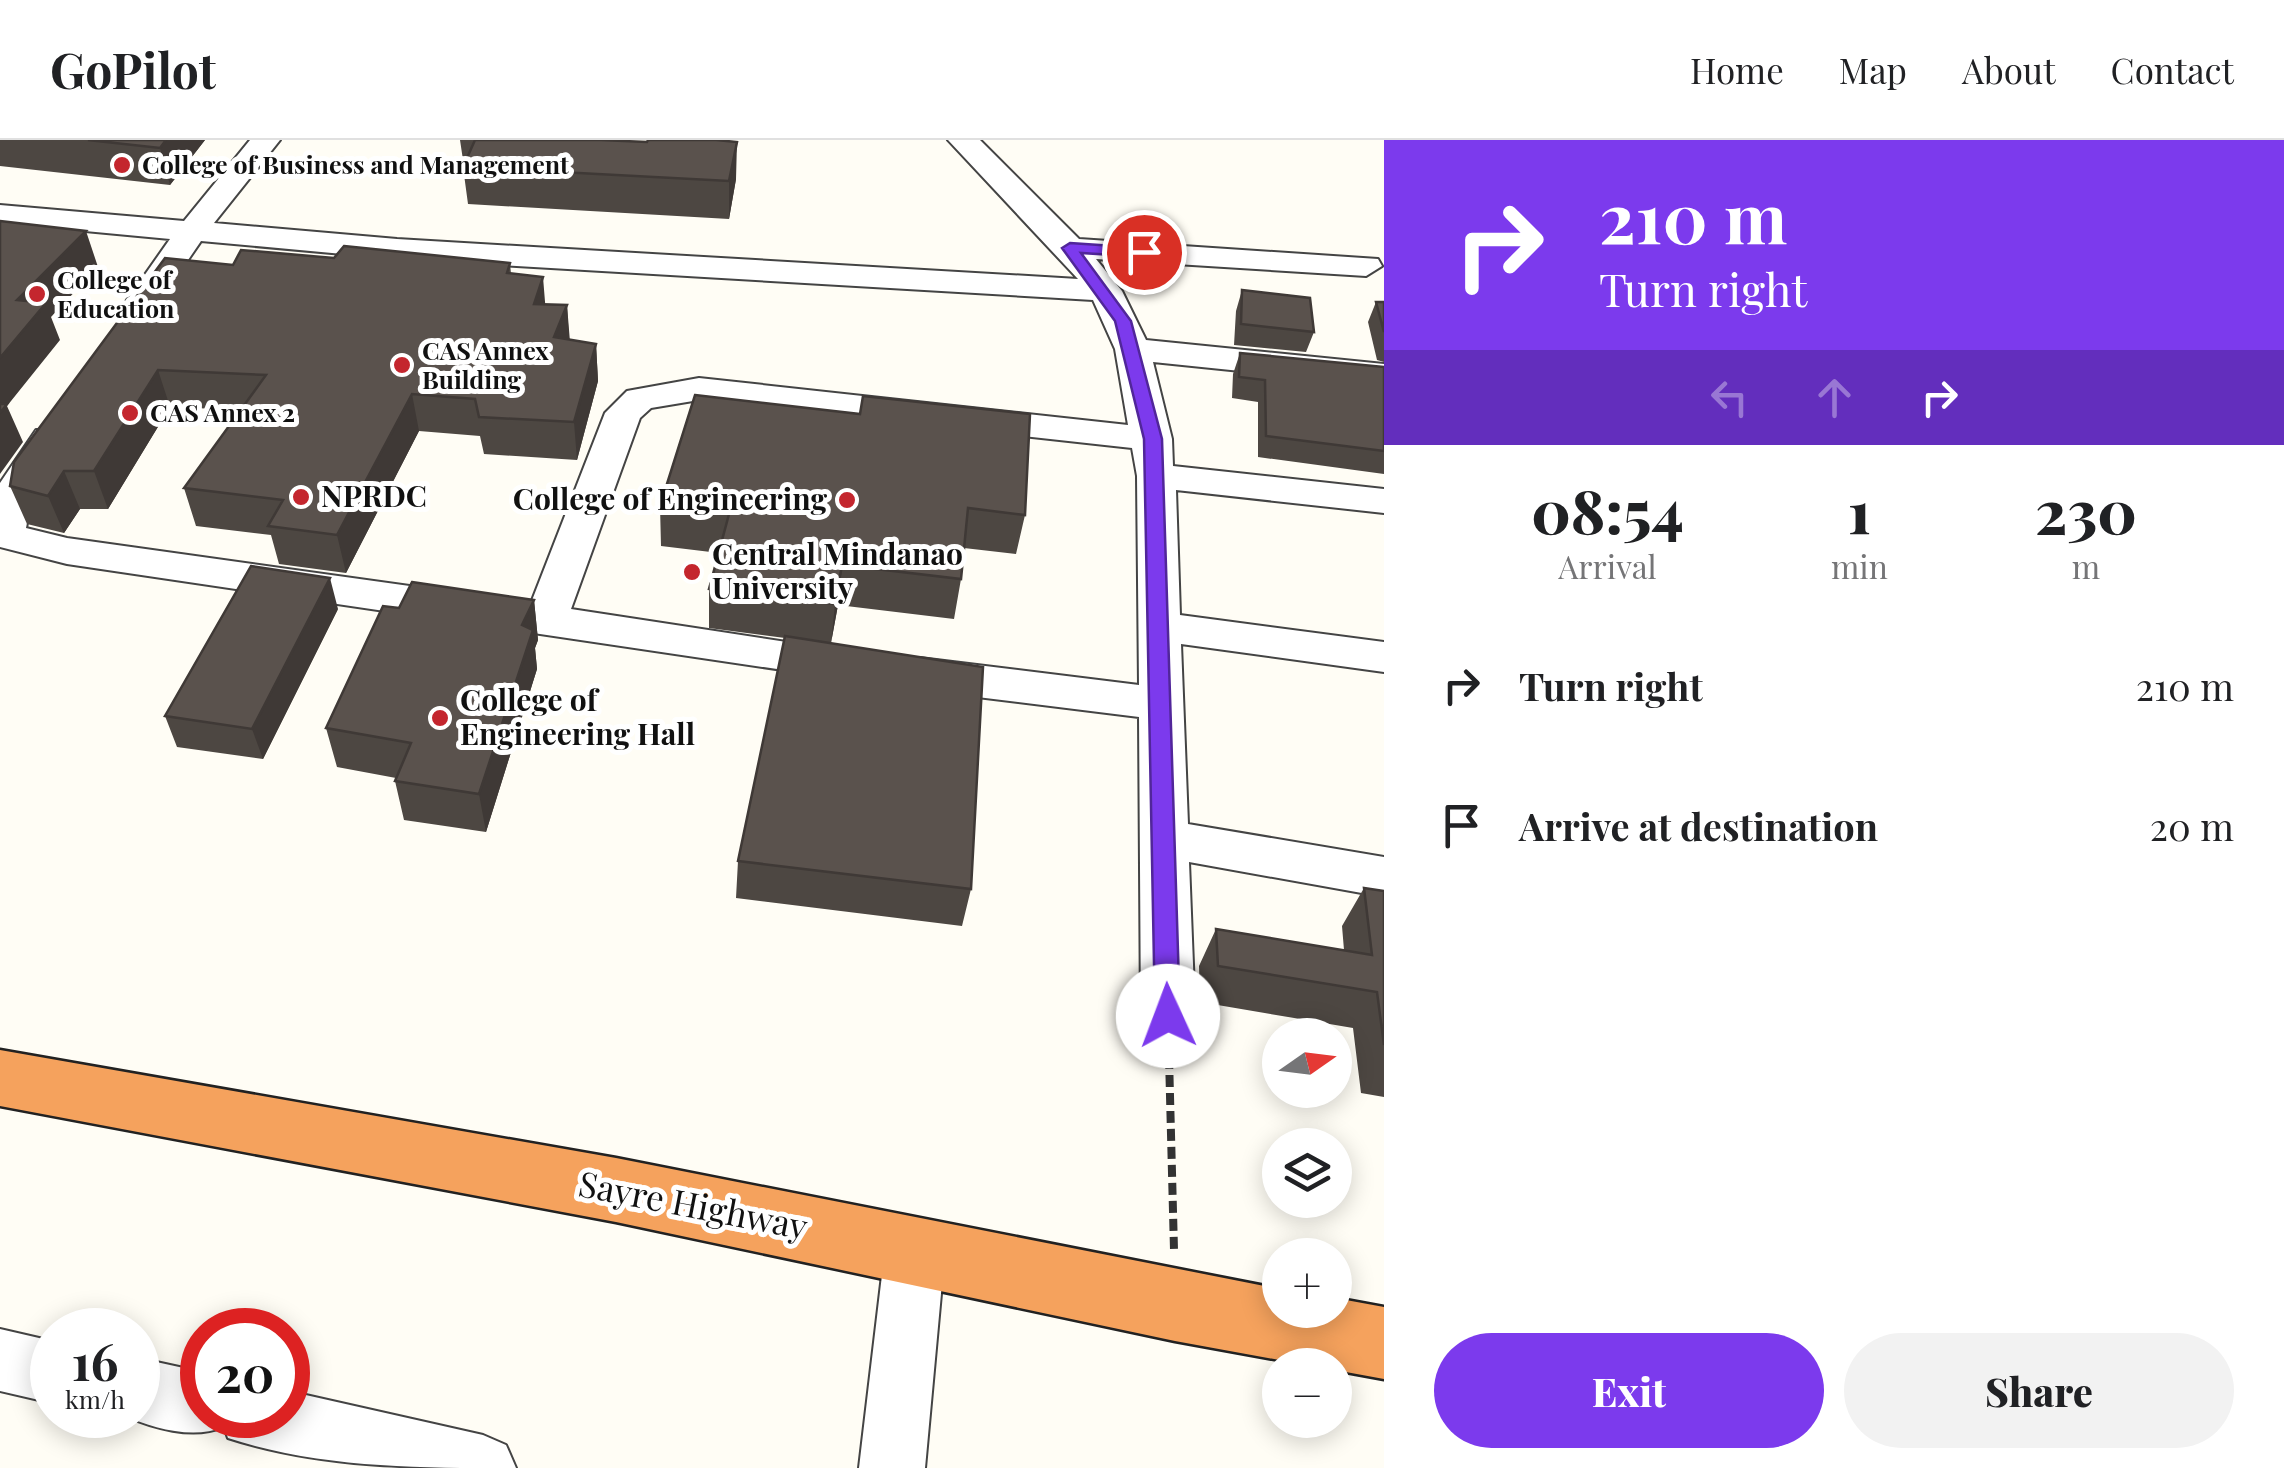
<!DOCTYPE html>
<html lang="en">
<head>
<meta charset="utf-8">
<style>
  :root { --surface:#fff; --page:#f2f2f2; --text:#202124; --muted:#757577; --line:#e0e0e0; --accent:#7c3aed }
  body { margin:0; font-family:"Playfair Display",serif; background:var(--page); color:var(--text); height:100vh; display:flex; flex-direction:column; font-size:38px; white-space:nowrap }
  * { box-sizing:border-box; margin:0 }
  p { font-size:32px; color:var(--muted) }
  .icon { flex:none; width:55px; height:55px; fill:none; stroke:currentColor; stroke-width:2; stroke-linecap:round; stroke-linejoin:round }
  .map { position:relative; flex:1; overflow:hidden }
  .sheet { display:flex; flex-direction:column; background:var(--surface); width:900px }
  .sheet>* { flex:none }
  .guide { background:#7c3aed; color:#fff; overflow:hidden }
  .needle { width:65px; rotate:76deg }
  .controls { position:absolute; left:1262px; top:878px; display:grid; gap:20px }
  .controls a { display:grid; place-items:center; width:90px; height:90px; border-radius:50%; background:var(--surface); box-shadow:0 5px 25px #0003; font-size:50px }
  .speed { position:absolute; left:30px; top:1168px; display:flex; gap:20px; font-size:50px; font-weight:700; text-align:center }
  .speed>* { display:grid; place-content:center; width:130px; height:130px; border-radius:50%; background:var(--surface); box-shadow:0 5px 25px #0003; line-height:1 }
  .speed small { font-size:25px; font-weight:400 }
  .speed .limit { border:15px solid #d22; background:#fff; color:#111 }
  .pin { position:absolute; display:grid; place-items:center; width:85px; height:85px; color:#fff; margin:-42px; border:5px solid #fff; border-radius:50%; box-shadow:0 2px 10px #0007 }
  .me { position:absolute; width:110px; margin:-55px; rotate:358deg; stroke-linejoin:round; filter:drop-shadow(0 0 8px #0008) }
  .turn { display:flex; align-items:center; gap:35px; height:210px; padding:0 50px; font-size:45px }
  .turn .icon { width:130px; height:130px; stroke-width:2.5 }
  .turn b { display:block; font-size:70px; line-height:85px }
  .lanes { display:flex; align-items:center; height:95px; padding:0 50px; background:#0003; justify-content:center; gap:50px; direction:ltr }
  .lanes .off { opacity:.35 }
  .eta { display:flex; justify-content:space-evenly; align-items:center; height:170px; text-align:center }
  .eta b { font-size:60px; font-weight:800; line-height:70px }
  .primary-button { display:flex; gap:20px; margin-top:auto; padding:20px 50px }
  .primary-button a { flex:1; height:115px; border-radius:60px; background:var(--accent); color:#fff; font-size:40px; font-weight:800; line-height:115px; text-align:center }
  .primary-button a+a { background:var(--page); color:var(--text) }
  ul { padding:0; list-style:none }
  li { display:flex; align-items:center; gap:30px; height:140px; padding:0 50px }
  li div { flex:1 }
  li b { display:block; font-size:38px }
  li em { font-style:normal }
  header { display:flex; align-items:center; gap:60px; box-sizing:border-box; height:140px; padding:0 50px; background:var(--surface); border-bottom:2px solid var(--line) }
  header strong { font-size:48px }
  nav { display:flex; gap:55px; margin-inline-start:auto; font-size:35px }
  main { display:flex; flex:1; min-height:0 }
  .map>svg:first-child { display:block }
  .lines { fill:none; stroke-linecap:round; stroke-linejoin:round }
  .minor-casing { stroke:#444; stroke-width:4 }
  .highway-casing { stroke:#222; stroke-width:5 }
  .path { stroke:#333; stroke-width:8; stroke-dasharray:12 6; stroke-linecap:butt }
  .minor { fill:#fff; fill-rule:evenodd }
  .highway { fill:#f5a25d; fill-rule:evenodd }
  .wall { fill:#4d4742 }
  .shaded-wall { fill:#3f3936 }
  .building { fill:#5a524d; stroke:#3f3936; stroke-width:2.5 }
  .route { fill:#7c3aed; stroke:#51269a; stroke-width:2.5 }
  .poi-dot { fill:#c4262e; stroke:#fff; stroke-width:4 }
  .labels { text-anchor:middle; stroke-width:10; stroke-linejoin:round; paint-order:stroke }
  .far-poi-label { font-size:25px; font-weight:bold; fill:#111; stroke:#fff; text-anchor:start }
  .poi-label { font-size:30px; font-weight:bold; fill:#111; stroke:#fff; text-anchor:start }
  .near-street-label { font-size:35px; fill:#111; stroke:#fff }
</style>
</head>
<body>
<header>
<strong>GoPilot</strong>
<nav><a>Home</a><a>Map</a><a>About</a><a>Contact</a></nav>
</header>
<main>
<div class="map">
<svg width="1384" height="1328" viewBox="0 0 1384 1328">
  <rect width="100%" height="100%" fill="#fffdf5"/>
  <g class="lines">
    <defs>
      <path id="minor" d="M250,0H280L214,83L397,99L1078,139L948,0H980L1079,99L1378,119L1382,126L1366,136L1096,119L1122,151L1146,200L1384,224V246L1153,222L1172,299L1173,326L1384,349V373L1176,350L1180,475L1384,502V532L1181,504L1188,684L1384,717V757L1189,722L1195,876L1187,892L1168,899L1149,892L1141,876L1139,577L920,550L904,545L898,534L904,523L920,518L1139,545L1137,336L1132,308L699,260L651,268L640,278L571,469L859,513L866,524L859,535L844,539L67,424L0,407V343L36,290H62L68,298L32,357L26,388L67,398L531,463L605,273L627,251L699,238L1128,285L1115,209L1093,160L397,119L201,101L147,180H123L118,173L170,99L0,83V65L184,81Z
        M915,1081L936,1090L945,1110L925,1328H859L885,1110L894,1090Z
        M0,1189L52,1201V1263L0,1251Z
        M138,1218L202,1232V1275H288V1251L483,1295L506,1305L516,1328C418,1328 320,1328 228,1298L224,1287C192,1300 153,1288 122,1275H138Z"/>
      <path id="highway" d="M0,910L616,1018L1280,1149V1170H1335V1158L1384,1167V1239L1335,1230V1225H1307L1175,1201L616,1082L0,966Z"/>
    </defs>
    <!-- minor casing -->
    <use href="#minor" class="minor-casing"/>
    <!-- highway casing -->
    <use href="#highway" class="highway-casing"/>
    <!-- path -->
    <path class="path" d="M1169,917L1174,1110"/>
    <!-- minor -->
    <use href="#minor" class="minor"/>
    <!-- highway -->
    <use href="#highway" class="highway"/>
  </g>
  <!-- wall -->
  <path class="wall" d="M0,0H205L170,45L0,26Z
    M460,0H600L736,39L729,79L468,64L463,27L466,20H463Z
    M334,118L510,123L511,134L546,165H567L569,200L596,204L598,241L577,320L484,314L480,296L419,291L346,433L279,424L271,395L196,386L184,348L240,270L170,267L108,369H80L64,393L27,384L10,346L233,125Z
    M1242,150L1314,192L1306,212L1234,205L1236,171Z
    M1376,162H1384V222L1377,220L1368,182Z
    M1240,213L1384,227V334L1258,317V262L1232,258L1233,234Z
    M860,274L1025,375L1016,414L964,408L961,439L954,479L838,465L831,503L971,749L962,786L736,758L738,721L785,498L709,488V449L719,413L661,406L660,366Z
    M534,460L538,500L535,508L537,529L486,692L404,680L395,641L396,638L337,627L326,588L399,468Z
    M338,469L263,619L177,607L165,576Z
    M1364,748L1384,751V957L1361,953L1353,888L1200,862L1199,826L1216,789L1344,810L1342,786Z"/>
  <!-- shaded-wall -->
  <path class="shaded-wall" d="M166,0H205L170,45L160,8Z
    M737,2L736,39L729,79V41Z
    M86,91L98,127L51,177L60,200L7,266L23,302L0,334V218L17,160Z
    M543,137L546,174L534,164Z
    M567,165L570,202L554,197Z
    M596,204L598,241L577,320L574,282Z
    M158,230L170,267L108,369L94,331Z
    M412,254L419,291L346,433L337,395Z
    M64,331L80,369L64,393L48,356Z
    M842,425L838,465L831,503L835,464Z
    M330,438L338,469L263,619L252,589Z
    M534,460L538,500L535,508L537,529L486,692L479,654L522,485Z"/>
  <!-- building -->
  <path class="building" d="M88,0H166L160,8Z
    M475,0H600L647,2L648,0H716L737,2L729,41L463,27Z
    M0,81L86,91L17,160L46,163L0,218Z
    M344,106L510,123L507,133L543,137L534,164L567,165L554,197L596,204L574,282L479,277L475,259L412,254L337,395L268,386L283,360L184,348L266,235L158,230L94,331H64L48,356L10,346L14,322L165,118L233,125L241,110L334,118Z
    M1242,150L1310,158L1314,192L1241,184Z
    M1376,162H1384V192Z
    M1240,213L1384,227V311L1266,296L1265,240L1239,237Z
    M695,255L860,274L863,256L1030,274L1025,375L968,368L961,439L842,425L835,464L709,449L729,374L660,366Z
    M0,264H7L0,273Z
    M251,426L330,438L252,589L165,576Z
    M412,442L534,460L522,485L533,490L479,654L395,641L411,603L326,588L383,466L399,468Z
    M785,496L983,527L971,749L738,721Z
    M1364,748L1384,751V905L1377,852L1218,826L1216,789L1372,815Z"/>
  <!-- route -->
  <path class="route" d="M1070,103L1144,108L1151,112L1144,117L1081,113L1131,181L1162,299L1180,876L1168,887L1155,876L1144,299L1115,181L1062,108Z"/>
  <!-- markers -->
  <g class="poi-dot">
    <circle cx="122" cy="25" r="10"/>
    <circle cx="37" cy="154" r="10"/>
    <circle cx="402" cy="225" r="10"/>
    <circle cx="130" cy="273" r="10"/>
    <circle cx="301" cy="357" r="10"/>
    <circle cx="847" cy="360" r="10"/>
    <circle cx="692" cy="432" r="10"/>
    <circle cx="440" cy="578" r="10"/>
  </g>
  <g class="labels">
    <!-- far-poi labels -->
    <g class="far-poi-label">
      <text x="142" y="34">College of Business and Management</text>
      <text x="57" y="149">College of<tspan x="57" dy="29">Education</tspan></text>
      <text x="422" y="220">CAS Annex<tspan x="422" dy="29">Building</tspan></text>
      <text x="150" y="282">CAS Annex 2</text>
    </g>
    <!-- poi labels -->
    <g class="poi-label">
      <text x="321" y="367">NPRDC</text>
      <text x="827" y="370" text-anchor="end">College of Engineering</text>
      <text x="712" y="425">Central Mindanao<tspan x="712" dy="34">University</tspan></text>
      <text x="460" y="571">College of<tspan x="460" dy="34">Engineering Hall</tspan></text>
    </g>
    <!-- near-street labels -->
    <g class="near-street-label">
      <text transform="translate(693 1066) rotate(11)" y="12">Sayre Highway</text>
    </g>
  </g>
</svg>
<div class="controls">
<a><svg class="needle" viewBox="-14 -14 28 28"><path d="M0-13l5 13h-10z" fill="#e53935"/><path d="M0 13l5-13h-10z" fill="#757577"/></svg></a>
<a><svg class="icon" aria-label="layers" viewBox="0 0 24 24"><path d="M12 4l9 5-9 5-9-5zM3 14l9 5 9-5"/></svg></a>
<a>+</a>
<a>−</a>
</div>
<div class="speed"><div>16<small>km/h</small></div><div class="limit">20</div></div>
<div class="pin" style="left:1144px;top:112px;background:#d93025"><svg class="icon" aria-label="arrive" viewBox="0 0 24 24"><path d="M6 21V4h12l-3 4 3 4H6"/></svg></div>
<svg class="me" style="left:1168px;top:876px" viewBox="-20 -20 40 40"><circle r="19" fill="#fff"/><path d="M0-13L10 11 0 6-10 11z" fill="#7c3aed"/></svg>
</div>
<section class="sheet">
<div class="guide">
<div class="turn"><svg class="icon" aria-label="right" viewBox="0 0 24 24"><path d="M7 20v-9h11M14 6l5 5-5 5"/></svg><div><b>210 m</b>Turn right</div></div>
<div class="lanes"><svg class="icon off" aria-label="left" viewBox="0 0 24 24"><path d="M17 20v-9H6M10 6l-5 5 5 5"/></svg><svg class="icon off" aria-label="ahead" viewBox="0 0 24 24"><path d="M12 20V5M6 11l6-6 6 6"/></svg><svg class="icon" aria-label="right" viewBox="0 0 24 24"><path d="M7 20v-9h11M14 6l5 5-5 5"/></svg></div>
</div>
<div class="eta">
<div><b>08:54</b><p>Arrival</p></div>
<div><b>1</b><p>min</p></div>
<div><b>230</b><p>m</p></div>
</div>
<ul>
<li><svg class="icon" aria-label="right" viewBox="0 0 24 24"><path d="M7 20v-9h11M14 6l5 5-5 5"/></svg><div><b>Turn right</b></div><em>210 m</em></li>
<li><svg class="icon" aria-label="arrive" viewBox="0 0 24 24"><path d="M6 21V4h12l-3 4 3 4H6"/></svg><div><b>Arrive at destination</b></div><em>20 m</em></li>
</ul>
<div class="primary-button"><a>Exit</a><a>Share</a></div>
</section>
</main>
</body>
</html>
